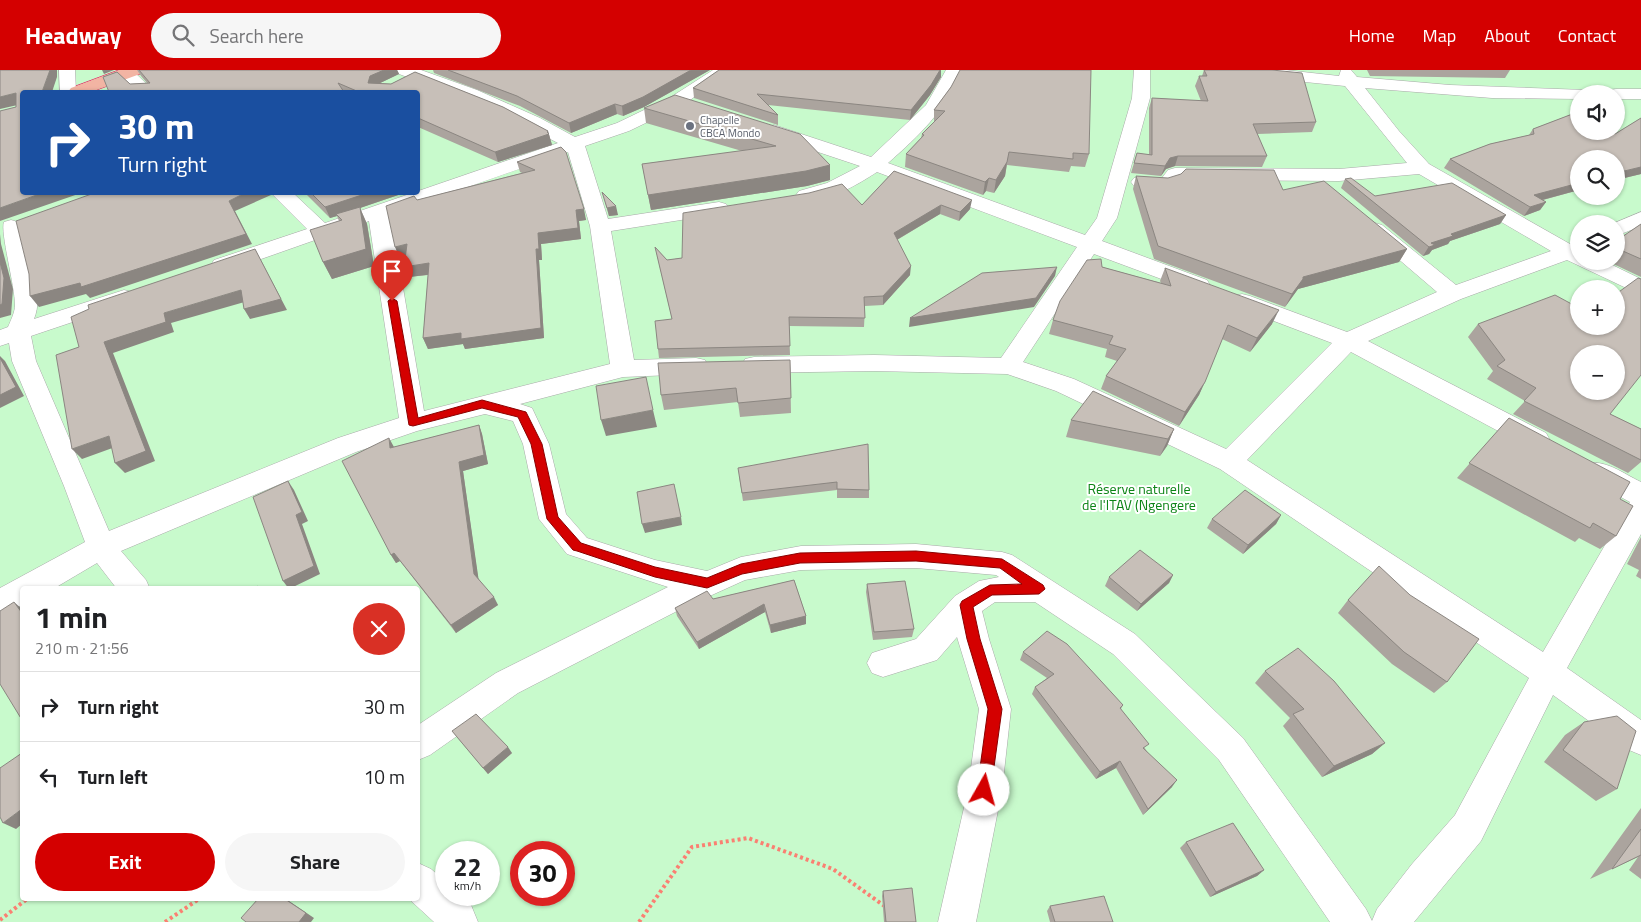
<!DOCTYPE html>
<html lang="en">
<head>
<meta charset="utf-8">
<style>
  :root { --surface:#fff; --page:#f6f6f6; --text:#202124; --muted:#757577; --line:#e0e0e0; --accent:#d40000 }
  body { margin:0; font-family:"Titillium Web",sans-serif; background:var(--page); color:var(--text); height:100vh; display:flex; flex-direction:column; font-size:19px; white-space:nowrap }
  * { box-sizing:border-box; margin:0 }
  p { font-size:16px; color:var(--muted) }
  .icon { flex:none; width:28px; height:28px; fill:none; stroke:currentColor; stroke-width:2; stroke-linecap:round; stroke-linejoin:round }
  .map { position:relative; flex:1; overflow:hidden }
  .drawer { position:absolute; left:20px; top:516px; width:400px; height:315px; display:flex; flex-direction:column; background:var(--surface); border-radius:5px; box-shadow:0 1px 4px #0004 }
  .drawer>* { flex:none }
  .guide { position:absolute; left:20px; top:20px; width:400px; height:105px; border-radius:5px; box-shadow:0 1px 4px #0004; background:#1a4fa0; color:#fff; overflow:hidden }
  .fabs { position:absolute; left:1570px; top:15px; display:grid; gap:10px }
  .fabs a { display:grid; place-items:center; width:55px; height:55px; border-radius:50%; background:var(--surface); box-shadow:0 1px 4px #0004; font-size:25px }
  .speed { position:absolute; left:435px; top:771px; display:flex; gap:10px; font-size:25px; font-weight:700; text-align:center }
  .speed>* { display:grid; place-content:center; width:65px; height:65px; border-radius:50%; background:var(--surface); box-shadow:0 1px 4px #0004; line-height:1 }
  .speed small { font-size:12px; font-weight:400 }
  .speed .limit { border:8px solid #d22; background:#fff; color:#111 }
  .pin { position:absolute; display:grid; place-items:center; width:42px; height:42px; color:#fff; margin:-51px -21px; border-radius:50% 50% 50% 0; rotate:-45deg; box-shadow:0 0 5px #0007 }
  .pin .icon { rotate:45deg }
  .me { position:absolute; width:55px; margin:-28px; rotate:7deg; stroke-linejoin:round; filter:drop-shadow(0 0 4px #0008) }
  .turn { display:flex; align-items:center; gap:18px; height:105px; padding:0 15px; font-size:22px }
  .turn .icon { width:65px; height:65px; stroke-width:2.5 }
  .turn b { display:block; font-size:35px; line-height:42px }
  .round { display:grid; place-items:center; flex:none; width:52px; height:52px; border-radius:26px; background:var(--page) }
  .summary { display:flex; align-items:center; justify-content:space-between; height:85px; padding:0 15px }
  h1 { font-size:30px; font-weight:700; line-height:38px }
  .button { display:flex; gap:10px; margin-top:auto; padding:10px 15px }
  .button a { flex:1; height:58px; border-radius:30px; background:var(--accent); color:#fff; font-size:20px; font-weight:700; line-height:58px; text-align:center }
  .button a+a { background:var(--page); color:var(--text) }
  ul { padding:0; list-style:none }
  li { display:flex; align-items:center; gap:15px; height:70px; padding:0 15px; border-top:1px solid var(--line) }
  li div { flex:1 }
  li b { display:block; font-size:19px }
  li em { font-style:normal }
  header { display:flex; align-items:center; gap:30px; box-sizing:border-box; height:70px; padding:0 25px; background:var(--accent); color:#fff }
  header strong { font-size:24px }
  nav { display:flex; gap:28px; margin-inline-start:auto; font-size:18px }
  .search { width:350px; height:45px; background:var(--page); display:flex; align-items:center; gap:12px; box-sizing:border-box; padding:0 18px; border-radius:28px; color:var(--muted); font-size:19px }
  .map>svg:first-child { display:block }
  .park { fill:#c8facc; fill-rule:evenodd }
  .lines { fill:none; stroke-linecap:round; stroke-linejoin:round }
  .minor-casing { stroke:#a9a9a9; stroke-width:1 }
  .trunk-casing { stroke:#dc2a67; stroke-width:1 }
  .path { stroke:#fa8072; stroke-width:4; stroke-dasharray:3 3; stroke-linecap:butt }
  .minor { fill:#fff; fill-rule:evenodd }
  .trunk { fill:#f2b4a3; fill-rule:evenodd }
  .wall { fill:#aba49e }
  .shaded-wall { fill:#8b8681 }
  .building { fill:#c7bfb8; stroke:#8b8681; fill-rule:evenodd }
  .route { fill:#d40000; stroke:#8a0000 }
  .worship-dot { fill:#6b7280; stroke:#fff; stroke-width:2 }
  .labels { text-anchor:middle; stroke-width:4; stroke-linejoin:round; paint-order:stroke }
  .far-worship-label { font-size:11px; fill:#5b616d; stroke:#fff; text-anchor:start }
  .park-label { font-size:14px; fill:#0c8416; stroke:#fff }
</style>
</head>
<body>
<header>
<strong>Headway</strong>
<div class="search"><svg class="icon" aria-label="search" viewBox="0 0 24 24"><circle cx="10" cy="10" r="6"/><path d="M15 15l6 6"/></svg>Search here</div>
<nav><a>Home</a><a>Map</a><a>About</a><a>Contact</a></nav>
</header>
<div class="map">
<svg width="1641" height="852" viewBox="0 0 1641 852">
  <rect width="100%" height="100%" fill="#f2efe9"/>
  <!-- park -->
  <path class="park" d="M0,0H1641V852H0ZM22,22H418V122H22ZM1579,24H1616V61H1579ZM1579,89H1616V126H1579ZM1579,154H1616V191H1579ZM1579,219H1616V256H1579ZM1579,284H1616V321H1579ZM22,519H418V829H22ZM446,782H489V825H446ZM521,782H564V825H521Z"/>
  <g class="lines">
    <defs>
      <path id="minor" d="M59,0H75L76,22H60Z
        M120,0H132L155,22H136L117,4Z
        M397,0H421L477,20L540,48L575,67L617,53L671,27L713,0H732L683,35L629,61L585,76L608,149L719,132L726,134L729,138L726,142L719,144L611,161L634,290L696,288L705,290L708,296L705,302L696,304L623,307L520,334L532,338L549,374L566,444L587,468L655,490L707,501L741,487L801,476L916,474L1002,482L1012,485L1135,564L1243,668L1366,839L1372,851L1377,839L1412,794L1455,745L1529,608L1220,399L1056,321L1007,304L874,301L754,303L745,301L742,295L745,289L754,287L874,285L1001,288L1077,177L877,102C857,115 824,135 799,129L796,125L799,121L827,113L860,96L767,65L765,61L767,57L774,55L871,87L926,35L946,0H962C947,39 919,66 888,93L1085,165L1097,148L1132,28L1134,0H1150V28L1117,148L1102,171L1207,210L1210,215L1207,220L1199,222L1191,220L1094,184L1023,292L1074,309L1226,379L1332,273L1234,236L1231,231L1234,226L1242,224L1250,226L1347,262L1437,222L1368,163L1365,159L1368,155L1375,153L1382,155L1456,215L1551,181L1419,104L1339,111L1181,110C1169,124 1151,120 1134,116L1131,112L1134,108H1162L1168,100L1175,98L1339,99L1407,93L1345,16L1236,5L1230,4L1228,0H1285L1339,6L1341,0H1351L1357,7L1450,15L1585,20L1588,24H1579V29L1492,28L1365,18L1399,61L1429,94L1570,174L1579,172V191H1604L1641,209V225L1567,190L1461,229L1368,271L1546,363L1550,370L1546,377L1537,380L1528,377L1351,282L1247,390L1543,582L1630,432L1585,408L1582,401L1585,394C1604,388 1624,404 1641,412V464L1567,598L1641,650V685L1629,680L1553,625L1481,771L1414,852H1330L1219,690L1113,584L1035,532H995L982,541L989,569L1011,639L1002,720L976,852H938L968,720L979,639L957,567L937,590L883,607L872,603L867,593L872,583L916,569L955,526L979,511L999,507L996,505L916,498L801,500L745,510L681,539L518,623L430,685L418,690V655L496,603L668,517L567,484L539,449L523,374L513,351L485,344L417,361L356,382L121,481L146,510L150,519H117L97,493L53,519H22V535L0,546V518L85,472L64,416L12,291L9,273L0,276V260L8,257C11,250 15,242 15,235C15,216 0,162 4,152L11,150L18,152C23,159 21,167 24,175C30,199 44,224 34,249L124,220L132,222L135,227L132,232L31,266L36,291L109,461L338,368L399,348L369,151L230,200L222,202L214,200L211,195L214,190L307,159L270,122H292L325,153L558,73L486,36L399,4ZM568,82L590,156L610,294L424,341L394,165L388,145Z
        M1616,19H1641V29H1616V24H1607L1610,20Z
        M1641,142V156L1616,166V154H1612Z
        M418,793L431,799L446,812V825H461L471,835L478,852H434L409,829H418Z"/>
      <path id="trunk" d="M119,0H142L140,4L91,22H68L71,18Z"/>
    </defs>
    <!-- minor casing -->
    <use href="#minor" class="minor-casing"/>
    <!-- trunk casing -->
    <use href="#trunk" class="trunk-casing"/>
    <!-- path -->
    <path class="path" d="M0,850L27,829
      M165,852L199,829
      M639,852L692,777L748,768L833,799L886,837"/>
    <!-- minor -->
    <use href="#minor" class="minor"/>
    <!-- trunk -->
    <use href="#trunk" class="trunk"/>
  </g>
  <!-- wall -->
  <path class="wall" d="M137,0H397L399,4L380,13L391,14L415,2L503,37L548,61L552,75L498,92L418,57V22H109L103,7L117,2L130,14L147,13L141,6Z
    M433,0H710L644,37L623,46L617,44L571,63L520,36L434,3Z
    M719,0H941V7L930,25L910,50L768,35L778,45V55L694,28L693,18Z
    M1204,0L1316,52L1312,62L1257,64L1267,86L1262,97L1175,96L1166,99L1161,106L1131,103L1137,83L1149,85V38L1152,28L1201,31L1195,16L1199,6H1202Z
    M1367,0H1510L1505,8L1370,6Z
    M951,17L1089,84L1085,97L1071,96L1069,102L1007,95L1005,106L994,123L986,121L983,125L905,97L906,84L921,68L922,64L934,52V40Z
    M644,38L800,64L830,110L807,116L651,140L642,94L742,81L646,53Z
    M1575,43L1579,45V61H1611L1615,64L1641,48V104L1616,110V89H1579V120L1543,130L1546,132L1540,140L1524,146L1444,98L1450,89L1490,74L1529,65L1533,59Z
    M561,77L586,150L579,151L581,169L541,174L542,190H539L544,268L465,279L463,274L428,279L423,268L428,205L409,207L404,197L405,186L400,188L417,130L522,103L520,102L517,92Z
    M894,101L970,139L959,151L940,144L897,170L910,205L883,235L865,236L864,257L789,256L790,285L659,288L658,279L672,249L655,177L667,190L682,188L862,135Z
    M1136,106L1283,120L1407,179L1399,192L1298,219L1285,237L1154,189L1133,119Z
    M1345,109L1375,126L1506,145L1500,154L1450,171L1448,174L1432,180L1429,184L1423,186L1341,118Z
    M304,122H407L360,138L367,154L374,196L332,209L323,192L339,151L337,146L330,148Z
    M602,122L618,145L609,146Z
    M1641,154V207L1607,191H1616V171Z
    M1102,197L1161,213L1160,211L1165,198L1272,254L1250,282L1222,269L1199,325L1179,356L1101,319L1106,306L1117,291L1105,287L1107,279L1049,264L1053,250Z
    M1478,254L1579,256L1610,344L1641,359V392L1628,403L1513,344L1525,331L1487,309L1493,301L1468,267Z
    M790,290L791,343L740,347L738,332L664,340L661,325Z
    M1509,348L1620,429L1616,466L1600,479L1579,468L1575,472L1457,408Z
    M1071,350L1174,359L1167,376L1160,386L1066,367Z
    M479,355L482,364L488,394L463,401L478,508L498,535L456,563L400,491L396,493L391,485L394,377Z
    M868,374L869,420V428H837V420L743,431L739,406Z
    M1281,445L1276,454L1243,484L1207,458L1212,449Z
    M1641,467V509L1636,506L1639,500L1627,494Z
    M1173,505L1169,513L1137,541L1105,516L1109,507Z
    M794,510L806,546V554L771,563L765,542L699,579L677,546L675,538Z
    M867,514L914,559L912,567L873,570L866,522Z
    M1348,530L1447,612L1434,623L1392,594L1338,543Z
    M1023,582L1123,635L1121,639L1146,680L1172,717L1143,745L1116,698L1096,709L1032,624L1035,617L1047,608L1020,590Z
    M1265,601L1385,673L1372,684L1322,707L1283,656L1290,648L1255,613Z
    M1584,652L1617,719L1596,731L1544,692L1565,665Z
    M452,661L512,683L488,704Z
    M1641,738V809L1629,800L1638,787L1590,809Z
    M1186,772L1264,800L1257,806L1210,827L1180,778Z
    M883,821L916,852H884L882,826Z
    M1050,836L1113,852H1050L1047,841Z"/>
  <!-- shaded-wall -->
  <path class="shaded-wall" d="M50,0H57V7L52,22H42Z
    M102,0H114L104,4Z
    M384,0H397L399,4L374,16L368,13L370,6Z
    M691,0H710L644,37L623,46L622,36Z
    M940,0H941V7L930,25L910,50L911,40Z
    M16,23L22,34L0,39V27Z
    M615,34L617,44L571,63L569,53Z
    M548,61L552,75L498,92L495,82Z
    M1178,86L1175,96L1166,99L1161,106L1165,96L1170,88Z
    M1007,92L1005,106L994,123L996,110Z
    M830,95V110L807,116L651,140L648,125Z
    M1641,97V104L1616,110V103Z
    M989,108L986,121L983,125L985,112Z
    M1579,113V120L1527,134L1534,125Z
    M45,122H84L0,151V138Z
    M247,122H269L271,125L235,141L252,174L90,228L86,224L39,237L30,226L229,131Z
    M371,122H407L360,138L367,154L374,196L332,209L323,192L360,138L336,144L337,146L330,148L325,137Z
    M972,130L970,139L959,151L960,142Z
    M1546,132L1540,140L1524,146L1530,137Z
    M941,135L940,144L893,172L894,163Z
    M616,136L618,145L609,146L607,138Z
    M584,139L586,150L579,151L581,169L541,174L542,190H539L544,268L465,279L463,274L428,279L423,268L536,179L538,163L576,140Z
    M1506,145L1500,154L1450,171L1448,174L1432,180L1429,184L1423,186L1431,173L1451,164Z
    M0,164L1,174L13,219L11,245L0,248Z
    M407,174L411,184L400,188L395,177Z
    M255,179L287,240L250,249L244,239Z
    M1407,179L1399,192L1298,219L1285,237L1292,224L1303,207Z
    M429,193L434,204L409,207L404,197Z
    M911,196L910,205L883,235V226Z
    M1057,197L1055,206L1034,237L909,257L910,248Z
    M241,220L248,231L171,253L174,262L113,283L155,391L125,403L115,393L104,272L164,243Z
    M1279,240L1272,254L1250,282L1257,268Z
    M0,286L5,291L24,326L0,338Z
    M1205,312L1199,325L1179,356L1185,342Z
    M653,340L657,357L606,366L601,350Z
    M479,355L482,364L488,394L463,401L479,512L474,504L459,392Z
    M1174,359L1167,376L1160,386L1168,369Z
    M109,366L118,376L82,389L72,379Z
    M389,368L394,377L395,387L390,378Z
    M288,411L294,420L308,451L302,454L320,504L289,519L283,511Z
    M1281,445L1276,454L1243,484L1248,475Z
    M681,447L682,455L645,463L642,454Z
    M394,483L400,491L396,493L391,485Z
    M1173,505L1169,513L1137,541L1141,534Z
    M494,527L498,535L456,563L451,555Z
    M14,532L22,539V543Z
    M764,534L765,542L699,579L697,572Z
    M806,546V554L771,563L770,555Z
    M1385,673L1372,684L1322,707L1334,696Z
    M508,677L512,683L488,704L483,698Z
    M1120,691L1116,698L1096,709L1100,702Z
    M1177,710L1172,717L1143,745L1148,739Z
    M22,739V754L16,759L3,753Z
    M1264,800L1257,806L1210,827L1216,822Z
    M285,829H286L314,848L311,852H299Z"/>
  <!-- building -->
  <path class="building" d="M0,0H50L42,22H22V122H45L0,138V41L16,37V23L0,27Z
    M139,0H384L370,6L368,13L391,14L415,2L503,37L548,61L547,62L549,64L495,82L418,48V22H359L338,13L344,22H109L103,7L117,2L130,14L150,13Z
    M448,0H691L643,27L622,36L615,34L569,53L517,26Z
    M719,0H940L931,15L911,40L757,24L778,45L693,18Z
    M960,0H1091L1089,84L1073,83V89L1009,82L1007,92L996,110L989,108L985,112L906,84L924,65L922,64L945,41L934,40L951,17Z
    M1204,0H1272L1302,3L1316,52L1253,54L1267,86H1178L1170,88L1165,96L1134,93L1137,83L1152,85V28L1208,31L1199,6H1207Z
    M675,25L800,64L830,95L806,101L648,125L642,94L776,76L644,38Z
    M1575,43L1579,45V61H1611L1615,64L1641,48V97L1616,103V89H1579V113L1534,125L1546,132L1530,137L1450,89L1490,74L1534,64L1533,59Z
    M561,77L566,82L584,139L576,140L578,158L538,163L539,179H536L541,258L461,269V263L423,268L429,193L404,197L407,174L395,177L386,136L414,126L417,130L535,100L517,92Z
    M1186,99L1274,100L1283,120L1324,111L1407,179L1303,207V209L1292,224L1158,176L1136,106L1168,108L1181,104Z
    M894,101L972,130L960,142L941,135L894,163L911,196L883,226L864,227L865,248L789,247L790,276L658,279L655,251L672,249L655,177L667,190L682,188L683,143L809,123L842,114L862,135Z
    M1351,108L1375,126L1452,113L1506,145L1451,164L1453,166L1431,173L1435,175L1429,177L1345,109Z
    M97,122H247L229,131L246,164L81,217L80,213L30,226L29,204L16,151Z
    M310,122H371L325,137Z
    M602,122L616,136L607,138Z
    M360,137L366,179L323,192L310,160L342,150L336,144Z
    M1641,154V189L1616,178V171Z
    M255,179L281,229L244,239L241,220L164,243L166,252L104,272L146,381L115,393L109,366L72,379L56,285L79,277L71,247L89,239L88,235Z
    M1101,189L1102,197L1171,216L1165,198L1279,240L1257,268L1228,255L1205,312L1185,342L1106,306L1126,279L1109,274L1113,266L1053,250L1060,231L1087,190Z
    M0,192L4,208L2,234L0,235Z
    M1057,197L1036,228L910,248L982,203Z
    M1638,208L1641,209V305L1610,344L1641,359V390L1524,331L1536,318L1497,296L1505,290L1478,254L1555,225L1579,238V256H1616V224ZM1579,284H1616V321H1579Z
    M0,288L16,317L0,325Z
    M790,290L791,328L738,333L736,318L661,325L658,293Z
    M646,307L653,340L601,350L596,316Z
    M1093,321L1174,359L1168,369L1071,350Z
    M1509,348L1630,412L1620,429L1633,436L1616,466L1593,453L1590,458L1469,393Z
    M479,355L484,385L459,392L474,504L494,527L451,555L394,483L391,485L342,391L389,368L390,378Z
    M868,374L869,420L837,419V412L742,423L738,398Z
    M288,411L302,442L296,445L314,496L283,511L253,427Z
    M674,414L681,447L642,454L637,422Z
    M1245,420L1281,445L1248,475L1212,449Z
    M1140,480L1173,505L1141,534L1109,507Z
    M1379,496L1410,525L1479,569L1447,612L1404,582L1348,530Z
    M794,510L806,546L770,555L764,534L697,572L675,538L707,521L713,529Z
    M905,511L914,559L874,562L867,514Z
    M258,516L261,519H254Z
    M14,532L22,543V650L0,614V541Z
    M1047,561L1067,574L1123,635L1120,638L1149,674L1143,678L1177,710L1148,739L1120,691L1100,702L1035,617L1054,604L1023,582Z
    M1298,578L1334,611L1385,673L1334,696L1293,644L1304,639L1265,601Z
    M476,644L508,677L483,698L452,661Z
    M1617,646L1636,661L1617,719L1563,680L1584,652Z
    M22,683V739L3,753L0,747V698Z
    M1233,753L1264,800L1216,822L1186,772Z
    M1641,759V785L1612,799Z
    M912,818L916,852H886L883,821Z
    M1104,826L1113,852H1055L1050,836Z
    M258,829H285L306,843L299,852H246L241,848Z"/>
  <!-- route -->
  <path class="route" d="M392,228L397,231L418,348L482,330L526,342L542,374L558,447L581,473L655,497L707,508L741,494L800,483L916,481L1002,489L1043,515L1045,519L1039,524L992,525L973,537L980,569L1002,639L990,726L984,728L979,726L977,720L988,639L967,569L960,535L962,531L990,515L1022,514L1000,498L916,491L800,493L742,504L707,518L655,507L577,481L573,480L547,449L531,374L518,347L482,338L413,356L409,355L388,231Z"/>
  <!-- markers -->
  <circle class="worship-dot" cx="690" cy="56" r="5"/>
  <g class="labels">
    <!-- far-worship labels -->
    <g class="far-worship-label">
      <text x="700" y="54">Chapelle<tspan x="700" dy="13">CBCA Mondo</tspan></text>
    </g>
    <!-- park labels -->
    <g class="park-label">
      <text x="1139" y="424">Réserve naturelle<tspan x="1139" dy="16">de l'ITAV (Ngengere</tspan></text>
    </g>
  </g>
</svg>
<div class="fabs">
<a><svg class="icon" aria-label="sound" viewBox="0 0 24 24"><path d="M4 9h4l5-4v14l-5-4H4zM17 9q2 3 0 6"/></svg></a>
<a><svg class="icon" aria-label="search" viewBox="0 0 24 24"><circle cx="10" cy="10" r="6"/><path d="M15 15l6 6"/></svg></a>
<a><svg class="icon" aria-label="layers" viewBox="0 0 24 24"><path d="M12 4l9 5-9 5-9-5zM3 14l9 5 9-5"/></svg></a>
<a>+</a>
<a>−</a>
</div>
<div class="speed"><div>22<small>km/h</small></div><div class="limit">30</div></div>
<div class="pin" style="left:392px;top:231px;background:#d93025"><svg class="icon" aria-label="arrive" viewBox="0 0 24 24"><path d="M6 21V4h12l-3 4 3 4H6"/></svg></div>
<svg class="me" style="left:984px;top:720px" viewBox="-20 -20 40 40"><circle r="19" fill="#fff"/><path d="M0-13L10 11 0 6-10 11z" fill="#d40000"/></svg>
<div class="guide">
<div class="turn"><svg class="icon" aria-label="right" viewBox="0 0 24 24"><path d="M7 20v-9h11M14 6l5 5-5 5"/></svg><div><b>30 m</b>Turn right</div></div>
</div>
<section class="drawer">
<div class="summary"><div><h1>1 min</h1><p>210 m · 21:56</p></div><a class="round" style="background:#d93025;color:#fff"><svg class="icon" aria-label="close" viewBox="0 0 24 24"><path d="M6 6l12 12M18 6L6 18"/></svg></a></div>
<ul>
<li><svg class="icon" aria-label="right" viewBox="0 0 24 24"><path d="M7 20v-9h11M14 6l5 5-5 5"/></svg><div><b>Turn right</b></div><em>30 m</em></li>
<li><svg class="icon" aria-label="left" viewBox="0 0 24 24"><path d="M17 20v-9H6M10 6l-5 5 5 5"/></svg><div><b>Turn left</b></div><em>10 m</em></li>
</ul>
<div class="button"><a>Exit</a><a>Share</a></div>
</section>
</div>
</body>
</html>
